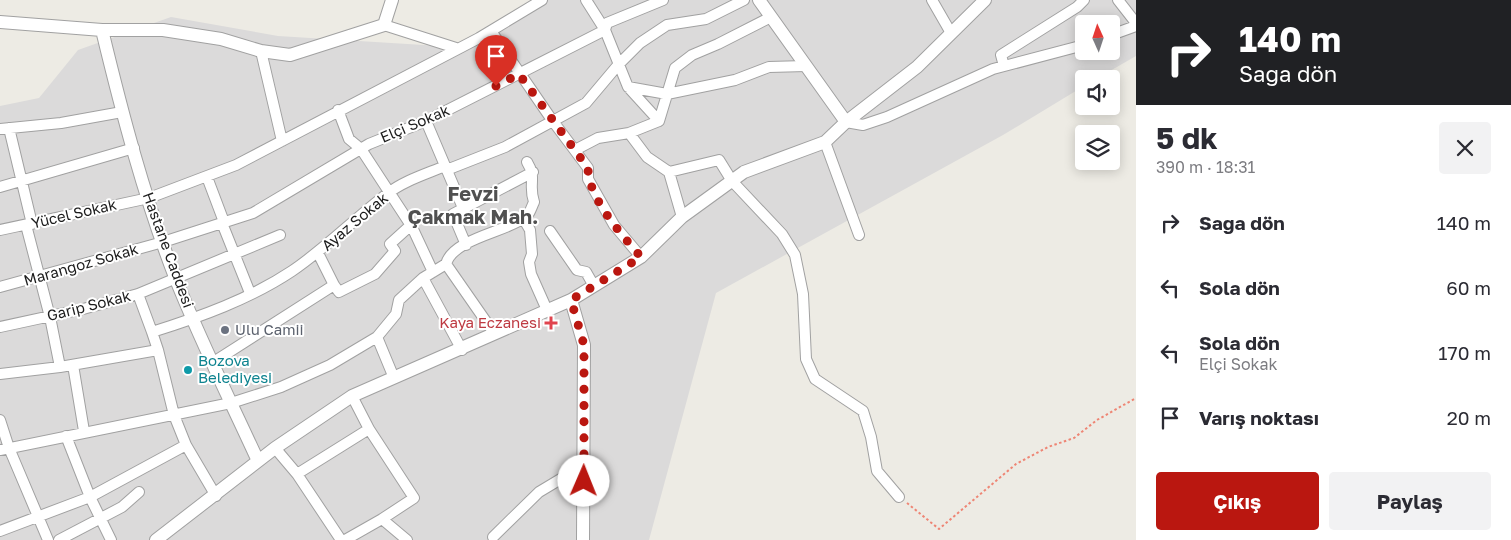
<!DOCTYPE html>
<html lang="tr">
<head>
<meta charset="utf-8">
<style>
  :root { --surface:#fff; --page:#f2f2f3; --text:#2b2b33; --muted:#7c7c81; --accent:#ba1710 }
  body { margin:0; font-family:"Golos Text",sans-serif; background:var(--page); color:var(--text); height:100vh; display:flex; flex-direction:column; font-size:19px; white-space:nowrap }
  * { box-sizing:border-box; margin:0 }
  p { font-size:16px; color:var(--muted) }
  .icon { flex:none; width:28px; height:28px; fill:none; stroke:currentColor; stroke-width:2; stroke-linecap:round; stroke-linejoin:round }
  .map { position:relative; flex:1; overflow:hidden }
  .details { display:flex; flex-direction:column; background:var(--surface); width:375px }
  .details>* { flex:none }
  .banner { background:#202124; color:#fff; overflow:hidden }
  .needle { width:32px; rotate:357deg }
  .controls { position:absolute; left:1075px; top:15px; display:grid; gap:10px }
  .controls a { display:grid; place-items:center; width:45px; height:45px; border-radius:5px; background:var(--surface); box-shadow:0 2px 12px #0003; font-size:25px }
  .pin { position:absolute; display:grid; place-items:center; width:42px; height:42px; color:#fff; margin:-51px -21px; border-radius:50% 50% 50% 0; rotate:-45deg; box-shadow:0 0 5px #0007 }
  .pin .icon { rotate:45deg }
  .me { position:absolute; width:55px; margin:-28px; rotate:1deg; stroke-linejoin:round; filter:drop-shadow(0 0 4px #0008) }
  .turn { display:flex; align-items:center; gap:18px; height:105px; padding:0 20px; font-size:22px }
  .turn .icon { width:65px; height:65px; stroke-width:2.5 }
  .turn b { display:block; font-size:35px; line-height:42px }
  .round { display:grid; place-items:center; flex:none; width:52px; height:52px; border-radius:5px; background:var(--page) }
  .overview { display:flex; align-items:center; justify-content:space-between; height:85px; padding:0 20px }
  h1 { font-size:30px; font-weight:700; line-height:38px }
  .cta { display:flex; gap:10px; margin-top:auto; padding:10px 20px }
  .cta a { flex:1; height:58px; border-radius:5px; background:var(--accent); color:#fff; font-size:20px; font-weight:700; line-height:58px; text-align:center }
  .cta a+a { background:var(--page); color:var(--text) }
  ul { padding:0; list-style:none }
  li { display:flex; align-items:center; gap:15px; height:65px; padding:0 20px }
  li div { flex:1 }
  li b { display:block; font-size:19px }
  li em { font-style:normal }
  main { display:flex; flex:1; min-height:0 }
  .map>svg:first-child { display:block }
  .residential { fill:#dbdada; fill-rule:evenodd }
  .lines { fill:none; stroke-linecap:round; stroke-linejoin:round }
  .minor-casing { stroke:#a1a1a1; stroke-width:12 }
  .tertiary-casing { stroke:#a1a1a1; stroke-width:14 }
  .path { stroke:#ee8574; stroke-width:2; stroke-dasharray:2.5 2.5; stroke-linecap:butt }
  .minor { stroke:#fff; stroke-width:10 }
  .tertiary { stroke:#fff; stroke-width:12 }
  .route { stroke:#ba1710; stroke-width:9; stroke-dasharray:0 16.2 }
  .health-dot { fill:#e0444e; stroke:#fff; stroke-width:2 }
  .worship-dot { fill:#6b7280; stroke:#fff; stroke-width:2 }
  .culture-dot { fill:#0f9aa8; stroke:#fff; stroke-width:2 }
  .labels { text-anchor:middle; stroke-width:4; stroke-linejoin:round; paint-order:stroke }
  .street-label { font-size:15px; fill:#1d1d1d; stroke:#fff }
  .health-label { font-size:15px; fill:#be3a42; stroke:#fff; text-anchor:end }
  .worship-label { font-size:15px; fill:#5b616d; stroke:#fff; text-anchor:start }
  .culture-label { font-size:15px; fill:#0d838f; stroke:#fff; text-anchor:start }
  .district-label { font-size:20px; font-weight:bold; fill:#505050; stroke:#fff }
</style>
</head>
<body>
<main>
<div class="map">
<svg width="1136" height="540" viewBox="0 0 1136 540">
  <rect width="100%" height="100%" fill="#edebe4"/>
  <!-- residential -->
  <path class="residential" d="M546,0H1136V56L1096,79H1084V86L1003,135L716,293L649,540H0V106L39,98L78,50L171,17L278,36L456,47ZM1084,24H1111V51H1084Z"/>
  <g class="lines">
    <defs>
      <path id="minor" d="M586,0L605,30L628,87L667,94L735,80L769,67L806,66
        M932,0L951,33
        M1118,0L1136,23
        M384,25L456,48
        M491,31L552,120L588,168V179L614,225L641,257
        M1111,35L1136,26
        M261,51L282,141
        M1004,66L1001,55L1077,7L1084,0
        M628,87L659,121
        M338,110L349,139L361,149L412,227L433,272
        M426,121L463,208
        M846,122L863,125L887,117L993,69L1084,45
        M9,128L32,224
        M0,129L61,123L122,112
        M629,133L647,157L669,172L682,217
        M825,142L859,235
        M575,150L598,138L629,133L659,121L675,68L692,55L718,44L771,17
        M669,172L719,160L732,181L782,234L795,255L803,294L806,359L815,379L863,411L871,437L877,471L899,497
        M207,177L224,222
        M0,187L134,148
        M523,218L530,230L532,254L529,262L531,274L547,310
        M222,223L250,293
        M26,225L50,317L60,367
        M0,230L149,198L236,165L479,38L542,0
        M550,231L577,270L586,272L594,286
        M466,245L453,214L533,172
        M318,253L334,285
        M446,264L494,333
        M423,278L462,350
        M0,287L163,242L253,213L369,144L426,121L605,30L607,23L663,0
        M138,294L152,332
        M0,327L83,309L138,294L280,235
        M377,337L394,378
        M158,350L174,415L186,445L216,496
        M212,363L334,285L339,292L375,274L395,251L390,244L411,225
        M73,365L84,431
        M0,374L60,367L158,350L152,332C200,317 250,299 292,271C326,248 354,219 387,194C403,181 426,174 445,166L449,169L505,147L586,103L618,65L640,43L667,25L706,19L744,0
        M0,420L9,448L48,540
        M66,436L90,497L111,540
        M275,448L297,474
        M0,450L231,403L281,387L330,365L377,337L396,314L399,300L423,278L446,264C453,238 508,232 527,216C530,213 532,206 534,202C528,185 537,178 527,162
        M382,519L407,540
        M0,531L90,497L186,445
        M493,537L539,492L584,465
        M59,540L122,507L139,492
        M341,540L297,474L369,429
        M345,540L382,519L414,498L369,429L352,396"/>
      <path id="tertiary" d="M759,0L846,122
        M0,22L102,30H163L221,39L261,51L290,55L384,25L392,0
        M102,30C122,113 144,197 175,277C200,340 230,400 258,461
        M571,300L584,345L583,540
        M156,540L275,448L352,396L571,300L641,257L682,217L744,172L825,142L846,122L917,67L985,0"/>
    </defs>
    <!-- minor casing -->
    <use href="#minor" class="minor-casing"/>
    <!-- tertiary casing -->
    <use href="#tertiary" class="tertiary-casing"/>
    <!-- path -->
    <path class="path" d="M907,503L939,529L1016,464L1048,447L1074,438L1097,420L1136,398"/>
    <!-- minor -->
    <use href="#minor" class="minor"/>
    <!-- tertiary -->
    <use href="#tertiary" class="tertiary"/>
  </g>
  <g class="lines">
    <!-- route -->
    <path class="route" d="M496,86L519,74L588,168C588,198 622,235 641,257L571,300L584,345V481"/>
  </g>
  <!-- markers -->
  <path class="health-dot" d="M548.5 315.5h5v5h5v5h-5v5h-5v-5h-5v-5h5z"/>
  <circle class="worship-dot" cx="225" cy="330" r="5"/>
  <circle class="culture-dot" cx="188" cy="370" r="5"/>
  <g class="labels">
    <!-- street labels -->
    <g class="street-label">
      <text transform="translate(415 124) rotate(-23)" y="5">Elçi Sokak</text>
      <text transform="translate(74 214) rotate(-13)" y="5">Yücel Sokak</text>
      <text transform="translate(355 222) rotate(-40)" y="5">Ayaz Sokak</text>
      <text transform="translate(168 250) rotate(70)" y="5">Hastane Caddesi</text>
      <text transform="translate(81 265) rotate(-16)" y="5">Marangoz Sokak</text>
      <text transform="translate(89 306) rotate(-14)" y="5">Garip Sokak</text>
    </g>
    <!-- health labels -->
    <g class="health-label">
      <text x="541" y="328">Kaya Eczanesi</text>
    </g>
    <!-- worship labels -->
    <g class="worship-label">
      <text x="235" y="335">Ulu Camii</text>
    </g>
    <!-- culture labels -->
    <g class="culture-label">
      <text x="198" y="366">Bozova<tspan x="198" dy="17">Belediyesi</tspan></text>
    </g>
    <!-- district labels -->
    <g class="district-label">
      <text x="473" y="201">Fevzi<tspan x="473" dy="23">Çakmak Mah.</tspan></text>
    </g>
  </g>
</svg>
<div class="controls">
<a><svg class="needle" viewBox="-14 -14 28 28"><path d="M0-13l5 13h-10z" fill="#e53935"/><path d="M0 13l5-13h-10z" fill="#7c7c81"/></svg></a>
<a><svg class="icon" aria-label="sound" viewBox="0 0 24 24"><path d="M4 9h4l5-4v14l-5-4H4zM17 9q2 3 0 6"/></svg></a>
<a><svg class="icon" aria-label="layers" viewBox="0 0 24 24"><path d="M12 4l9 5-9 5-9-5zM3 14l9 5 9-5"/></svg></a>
</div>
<div class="pin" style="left:496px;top:86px;background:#d93025"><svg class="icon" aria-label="arrive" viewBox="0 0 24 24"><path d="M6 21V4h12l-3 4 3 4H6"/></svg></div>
<svg class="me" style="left:584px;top:481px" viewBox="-20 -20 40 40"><circle r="19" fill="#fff"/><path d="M0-13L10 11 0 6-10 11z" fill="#ba1710"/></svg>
</div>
<section class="details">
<div class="banner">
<div class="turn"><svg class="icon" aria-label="right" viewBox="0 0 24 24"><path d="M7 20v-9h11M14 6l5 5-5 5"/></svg><div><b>140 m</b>Sağa dön</div></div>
</div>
<div class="overview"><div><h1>5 dk</h1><p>390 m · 18:31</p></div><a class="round"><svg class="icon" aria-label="close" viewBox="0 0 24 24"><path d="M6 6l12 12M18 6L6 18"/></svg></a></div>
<ul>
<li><svg class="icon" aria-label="right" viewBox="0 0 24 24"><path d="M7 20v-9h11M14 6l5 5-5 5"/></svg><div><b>Sağa dön</b></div><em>140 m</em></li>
<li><svg class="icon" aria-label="left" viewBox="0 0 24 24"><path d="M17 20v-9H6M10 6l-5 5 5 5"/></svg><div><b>Sola dön</b></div><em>60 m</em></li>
<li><svg class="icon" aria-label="left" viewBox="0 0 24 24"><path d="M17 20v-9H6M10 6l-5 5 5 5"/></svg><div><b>Sola dön</b><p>Elçi Sokak</p></div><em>170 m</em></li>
<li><svg class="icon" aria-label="arrive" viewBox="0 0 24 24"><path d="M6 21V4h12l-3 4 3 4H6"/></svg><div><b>Varış noktası</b></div><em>20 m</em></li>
</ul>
<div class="cta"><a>Çıkış</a><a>Paylaş</a></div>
</section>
</main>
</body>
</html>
